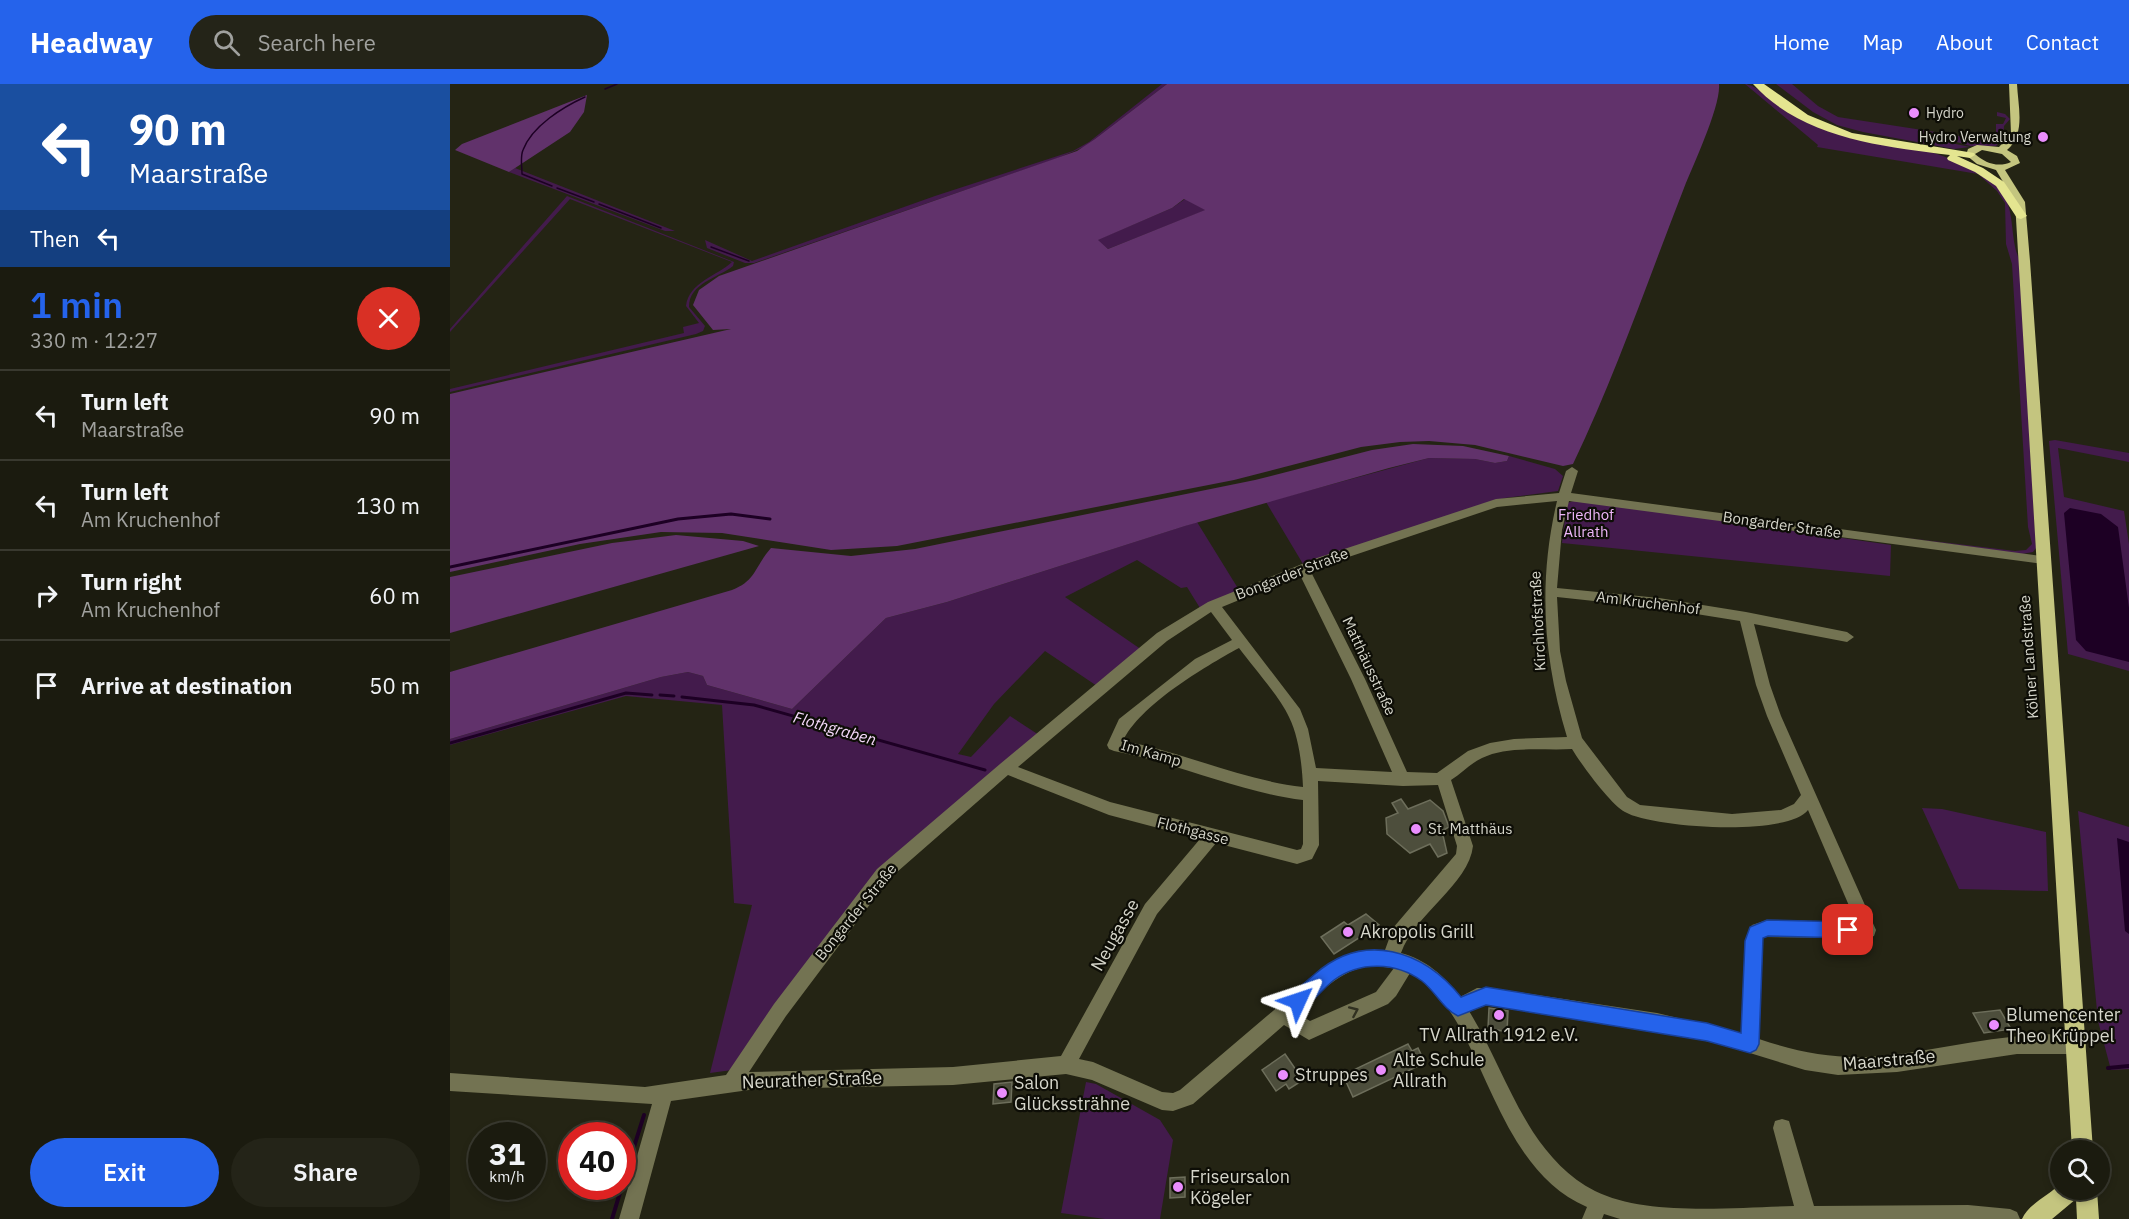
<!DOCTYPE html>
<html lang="en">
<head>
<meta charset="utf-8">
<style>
  :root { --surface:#1b1b0f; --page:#242418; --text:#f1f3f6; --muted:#a0a19e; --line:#39392f; --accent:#2563eb }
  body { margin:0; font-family:"IBM Plex Sans",sans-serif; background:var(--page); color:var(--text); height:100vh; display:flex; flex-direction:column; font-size:22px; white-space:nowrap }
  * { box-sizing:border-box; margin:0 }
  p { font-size:20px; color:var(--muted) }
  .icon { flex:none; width:33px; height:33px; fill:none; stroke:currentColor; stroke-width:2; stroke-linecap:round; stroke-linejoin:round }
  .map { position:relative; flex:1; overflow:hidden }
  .side { display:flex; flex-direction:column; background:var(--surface); width:450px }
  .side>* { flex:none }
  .hud { background:#1a4fa0; color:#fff; overflow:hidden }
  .controls { position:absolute; left:1600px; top:1056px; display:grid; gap:12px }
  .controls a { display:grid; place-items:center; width:60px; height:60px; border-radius:50%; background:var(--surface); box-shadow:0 3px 9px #0003,0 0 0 2px var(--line); font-size:30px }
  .speed { position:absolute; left:18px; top:1038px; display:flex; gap:12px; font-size:30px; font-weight:700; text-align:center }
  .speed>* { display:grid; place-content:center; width:78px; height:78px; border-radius:50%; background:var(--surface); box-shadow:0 3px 9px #0003,0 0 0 2px var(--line); line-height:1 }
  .speed small { font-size:15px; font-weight:400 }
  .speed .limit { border:9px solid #d22; background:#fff; color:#111 }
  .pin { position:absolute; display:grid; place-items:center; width:51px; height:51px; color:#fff; margin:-26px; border-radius:12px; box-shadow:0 3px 9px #0006 }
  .me { position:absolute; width:66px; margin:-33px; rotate:48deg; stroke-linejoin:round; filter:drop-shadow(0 0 4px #0008) }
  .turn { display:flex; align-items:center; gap:21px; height:126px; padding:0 30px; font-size:27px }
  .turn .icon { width:78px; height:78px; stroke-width:2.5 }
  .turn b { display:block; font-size:42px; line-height:51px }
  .then { display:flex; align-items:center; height:57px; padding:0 30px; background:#0003; gap:12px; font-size:22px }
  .round { display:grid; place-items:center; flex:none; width:63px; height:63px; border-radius:32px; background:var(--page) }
  .summary { display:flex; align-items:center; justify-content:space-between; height:102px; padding:0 30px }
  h1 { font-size:36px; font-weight:600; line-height:45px; color:var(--accent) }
  .button { display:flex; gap:12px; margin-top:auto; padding:12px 30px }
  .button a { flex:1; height:69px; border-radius:36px; background:var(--accent); color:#fff; font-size:24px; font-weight:600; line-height:69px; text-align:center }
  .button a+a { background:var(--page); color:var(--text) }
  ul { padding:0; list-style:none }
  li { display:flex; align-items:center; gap:18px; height:90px; padding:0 30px; border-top:2px solid var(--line) }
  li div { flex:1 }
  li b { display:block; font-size:22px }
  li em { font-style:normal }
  header { display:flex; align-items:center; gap:36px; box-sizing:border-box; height:84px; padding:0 30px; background:var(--accent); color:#fff }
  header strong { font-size:28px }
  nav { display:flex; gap:33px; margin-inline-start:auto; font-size:21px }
  .search { width:420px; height:54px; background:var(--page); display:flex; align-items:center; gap:15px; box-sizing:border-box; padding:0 21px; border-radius:33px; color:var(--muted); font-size:22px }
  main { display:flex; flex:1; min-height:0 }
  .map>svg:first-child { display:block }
  .green { fill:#431b4c }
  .forest { fill:#61326b; fill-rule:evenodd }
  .water { fill:#1d0024 }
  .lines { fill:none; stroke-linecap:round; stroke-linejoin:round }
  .stream-far2 { stroke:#1d0024; stroke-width:1.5 }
  .stream-far1 { stroke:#1d0024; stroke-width:3 }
  .stream { stroke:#1d0024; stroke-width:4 }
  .building { fill:#4d4e3c; stroke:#6d6e5b; stroke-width:1.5 }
  .minor { fill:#737352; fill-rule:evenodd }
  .major { fill:#c4c57f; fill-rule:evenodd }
  .highway { fill:#e4e590; fill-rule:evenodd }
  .oneway { stroke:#313121 }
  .route { fill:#2563eb; stroke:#184099; stroke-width:1.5 }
  .poi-dot { fill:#ea8dfd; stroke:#0d0d06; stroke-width:2 }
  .labels { text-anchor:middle; stroke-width:4.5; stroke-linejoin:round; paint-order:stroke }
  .far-poi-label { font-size:14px; fill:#d6d6cb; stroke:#0d0d06; text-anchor:start }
  .park-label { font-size:15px; fill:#eeb6fa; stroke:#0d0d06 }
  .street-label { font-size:15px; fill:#d6d6cb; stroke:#0d0d06 }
  .poi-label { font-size:15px; fill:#d6d6cb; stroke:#0d0d06; text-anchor:start }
  .water-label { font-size:16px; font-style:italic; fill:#f6d9fb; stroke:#0d0d06 }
  .near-poi-label { font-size:18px; fill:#d6d6cb; stroke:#0d0d06; text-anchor:start }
  .near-street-label { font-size:18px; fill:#d6d6cb; stroke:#0d0d06 }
</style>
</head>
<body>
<header>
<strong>Headway</strong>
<div class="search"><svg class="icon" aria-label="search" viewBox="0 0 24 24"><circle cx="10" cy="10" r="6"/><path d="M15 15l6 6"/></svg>Search here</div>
<nav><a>Home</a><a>Map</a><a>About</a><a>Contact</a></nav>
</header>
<main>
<section class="side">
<div class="hud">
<div class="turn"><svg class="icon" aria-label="left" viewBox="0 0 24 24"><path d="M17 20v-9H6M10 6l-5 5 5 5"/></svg><div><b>90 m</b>Maarstraße</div></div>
<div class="then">Then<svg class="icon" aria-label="left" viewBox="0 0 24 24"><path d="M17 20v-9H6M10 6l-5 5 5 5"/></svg></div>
</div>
<div class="summary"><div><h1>1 min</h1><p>330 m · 12:27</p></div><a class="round" style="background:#d93025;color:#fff"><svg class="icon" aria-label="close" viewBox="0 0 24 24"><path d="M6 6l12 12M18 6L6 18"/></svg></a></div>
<ul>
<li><svg class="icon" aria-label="left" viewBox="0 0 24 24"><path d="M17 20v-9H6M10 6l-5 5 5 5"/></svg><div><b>Turn left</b><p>Maarstraße</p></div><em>90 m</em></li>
<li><svg class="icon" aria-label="left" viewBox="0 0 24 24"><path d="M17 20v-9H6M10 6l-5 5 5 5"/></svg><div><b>Turn left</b><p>Am Kruchenhof</p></div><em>130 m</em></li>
<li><svg class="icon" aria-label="right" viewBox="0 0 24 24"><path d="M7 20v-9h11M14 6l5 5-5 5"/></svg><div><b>Turn right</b><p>Am Kruchenhof</p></div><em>60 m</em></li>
<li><svg class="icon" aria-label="arrive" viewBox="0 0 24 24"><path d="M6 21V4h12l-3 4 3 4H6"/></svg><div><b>Arrive at destination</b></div><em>50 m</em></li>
</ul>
<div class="button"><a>Exit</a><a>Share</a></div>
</section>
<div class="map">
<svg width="1679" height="1135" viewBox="0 0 1679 1135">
  <rect width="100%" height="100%" fill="#242414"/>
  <!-- green -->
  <path class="green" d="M712,0H717L645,55L634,63L608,74L304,179H295L257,164L255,156L302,177L485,112L623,67L639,58Z
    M1295,0C1306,0 1353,36 1370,43C1380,47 1391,48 1401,50C1449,61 1504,67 1543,99C1568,118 1558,150 1569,175L1586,464L1583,468L1572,470L1450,453L1565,467L1576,466L1582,460L1578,443L1562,180L1556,160L1555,119L1547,107L1528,90L1367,63L1368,61Z
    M1326,0H1342L1368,22L1388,33L1492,49V54L1496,58L1520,63L1504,65L1413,48L1387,41L1363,28Z
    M1547,28L1555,30L1560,35L1554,42L1553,55L1546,62H1520L1497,55L1496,50L1541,57L1546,55V40H1553L1556,34L1547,32Z
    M65,84L225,147H215L59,88Z
    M117,112L284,178L283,182C268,194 239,199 239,223L255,242L253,247L246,250L0,308V305L234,249L233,243L249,239L236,222C239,198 267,192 282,178L120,115L0,248V245Z
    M735,115L756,126L658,165L647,156L722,124Z
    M1605,356L1679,369V378L1608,364L1614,413L1674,427L1679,460V587L1618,570L1599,357Z
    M1059,372L1105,385L1113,392L1108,407L1055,414L1034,420L853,480L816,418L979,374L1025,375L1045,379L1057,377Z
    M1127,416L1441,461L1440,492L1112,459L1117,419Z
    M747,438L789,506L750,524L737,503L731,504L687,476L615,513L692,566L647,602L595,567L544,620L508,670L521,673L560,632L589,651L442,776L282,986L260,989L302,821L284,819L272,621L176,612L0,661V655L211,593L238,588L253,592L257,601L342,625L436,534L497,518Z
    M1472,724L1492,725L1596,748L1598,807L1509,805Z
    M1628,727L1679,743V985L1661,986L1648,937Z
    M636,998L646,1000L710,1036L723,1056L710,1135H655L611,1129Z"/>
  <!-- forest -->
  <path class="forest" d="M717,0H1269C1271,22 1243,81 1234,104C1198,196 1166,290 1123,380L1113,382L1025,361L979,357L950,358L911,363L784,396L447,462L381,466L272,449L211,448L130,460L0,488V310L281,245L263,246L243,221L249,206L269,192L627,67L645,55ZM734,115L755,126L658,165L648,156L722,124Z
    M137,11L134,28L120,48L59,88L5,66L12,60Z
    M963,360L1013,362L1059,372L1057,377L1045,379L1025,375L979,374L939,384L735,442L497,518L436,534L342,625L257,601L253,592L238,588L211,593L0,655V588L282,506C307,496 304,483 321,464L401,472L465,465L805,396L922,366Z
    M226,451L293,457L309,462L0,549V493L162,459Z"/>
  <!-- water -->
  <path class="water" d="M1620,424L1651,430L1668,443L1679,524V578L1636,567L1626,556L1614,429Z
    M1667,754L1679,758V850L1675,847Z"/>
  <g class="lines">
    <!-- stream-far2 -->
    <path class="stream-far2" d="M155,5L167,0
      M102,102L72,90C72,82 70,73 73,66C82,42 113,23 135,13
      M107,104L144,118
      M149,120L211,144
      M261,163L299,177"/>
    <!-- stream-far1 -->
    <path class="stream-far1" d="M0,483L228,435L281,430L320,435
      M210,611L224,612
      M232,613L304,621L535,686
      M0,659L176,609L202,611"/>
    <!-- stream -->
    <path class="stream" d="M1658,984L1679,982
      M172,1101L194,1031
      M162,1135L172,1102"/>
  </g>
  <!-- building -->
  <path class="building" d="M951,715L958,725L980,716L993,727L999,743L992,747L997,769L988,773L980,760L960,769L937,750L936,734L948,729L942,719Z
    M916,830L929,841L884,870L871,853L894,838L898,841Z
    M1039,924L1058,927L1057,948L1038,944Z
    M1550,926L1561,945L1534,949L1523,929Z
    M958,960L962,967L968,964L975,979L903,1013L893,991Z
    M835,970L853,996L839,1005L836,1000L826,1007L812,986Z
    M562,998L561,1018L543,1020L544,1000Z
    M735,1093V1113L720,1114V1094Z"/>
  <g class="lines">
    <!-- minor -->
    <path class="minor" d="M1122,383L1128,387L1121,409L1598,473L1600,476L1594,480L1119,417L1112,446L1107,504L1209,514L1296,528L1397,548L1404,553L1397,558L1304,540L1320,601L1331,632L1426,846L1424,852L1418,854L1314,853L1311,858L1309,955C1345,967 1378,974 1416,973C1473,970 1527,954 1584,951C1599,950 1619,949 1633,955L1636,961L1633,967L1627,970H1567L1447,988L1388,991L1355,986L1277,962L1234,952L1041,922H1028L1019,927C1043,966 1058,1009 1083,1048C1099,1072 1119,1094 1145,1107C1197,1133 1287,1123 1344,1122L1323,1044L1325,1037L1332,1035L1339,1037L1341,1044L1364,1122L1518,1121L1560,1125L1567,1128L1570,1135H1170L1154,1130L1152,1135H1132L1137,1123C1070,1095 1046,1014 1016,955C1003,930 986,902 960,889L946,912L938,920L859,956L834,941L743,1020L723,1027L712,1026L642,996L616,990L503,1001L306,1005L221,1017L189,1135H169L202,1020L0,1007V989L195,1003L276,991L324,920L427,785L550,680L707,549L758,518L867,474L1046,415L1109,409L1116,387ZM1107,417C1088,497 1093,574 1117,653L1064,655L1040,659L1018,667L987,689L957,688L915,595L860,486L1047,423ZM850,491L901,595L942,688L866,684L858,645L850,625L772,523ZM1107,513L1209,524L1290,537L1306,601L1317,632L1351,711L1344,720L1331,726L1282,730L1190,721L1177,713L1132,654L1116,597L1110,567ZM761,528L782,556L745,575L669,635L657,661L659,665L664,667C728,679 788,708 853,716V760L851,765L847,766L660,718L568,683L717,557ZM789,564C803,583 830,613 839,633C849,653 852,681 853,703C791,696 734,668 673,657C689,622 754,583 789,564ZM1122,665C1131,680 1161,721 1175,728C1202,744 1338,753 1358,726L1406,838L1317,836L1302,841L1295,857L1291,949L1207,929L1041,904H1027L1010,913C995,892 975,875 951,869C964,831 1019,800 1023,762L1001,696C1012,689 1021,679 1032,674C1058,661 1094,667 1122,665ZM558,691L659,731L750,755L695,820L611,972L503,983L299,988L336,932L439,795ZM868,697L953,702L988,701L1007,762L1006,770L943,844L935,866L909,867L878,880L730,1006L723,1009L712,1008L643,978L629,975L707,830L766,759L847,780L862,775L869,761ZM922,882L944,884L926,908L860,937L847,929C870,909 890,885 922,882Z"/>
    <!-- major -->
    <path class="major" d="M1559,0H1567C1568,22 1576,50 1557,66L1567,72L1570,79L1555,86L1575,118L1580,177L1643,1066H1622L1565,118L1546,86L1527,80L1516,71L1518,65L1527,61L1549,63L1561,50ZM1532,66L1552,70L1561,78C1548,84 1535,79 1525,70Z
      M1611,1099V1106H1647L1649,1135H1627L1626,1115L1602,1135H1572C1578,1120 1600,1111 1611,1099Z"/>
    <!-- highway -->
    <path class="highway" d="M1303,0H1314L1358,31L1402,49L1524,69L1525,71L1520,74L1507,72L1533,84L1554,98L1577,132L1571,135L1567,134L1546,102L1525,88L1498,76L1497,74L1500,71C1432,62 1353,55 1303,0Z"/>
  </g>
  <!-- one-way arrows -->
  <defs><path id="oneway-chevron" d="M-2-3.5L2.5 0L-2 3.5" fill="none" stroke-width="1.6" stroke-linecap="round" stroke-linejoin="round" transform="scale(1.5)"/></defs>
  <use class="oneway" href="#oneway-chevron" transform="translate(904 927) rotate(-24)"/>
  <!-- route -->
  <path class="route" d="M1317,836L1398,838L1404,840L1406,846L1404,851L1398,854L1318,852L1313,854L1309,960L1306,966L1300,969L1257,957L1036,921L1008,932C994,926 985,907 972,897C946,878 910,877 884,896C872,905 863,920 848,925L842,923L839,917C844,906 856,898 865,890C914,847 973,866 1011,913L1036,903L1257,939L1291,949L1295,857L1300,843Z"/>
  <!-- markers -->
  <g class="poi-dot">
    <circle cx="1464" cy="29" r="6"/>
    <circle cx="1593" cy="53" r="6"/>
    <circle cx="966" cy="745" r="6"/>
    <circle cx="898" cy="848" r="6"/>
    <circle cx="1049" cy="931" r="6"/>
    <circle cx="1544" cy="941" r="6"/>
    <circle cx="931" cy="986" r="6"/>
    <circle cx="833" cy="991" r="6"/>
    <circle cx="552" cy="1009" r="6"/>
    <circle cx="728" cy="1103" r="6"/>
  </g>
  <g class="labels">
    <!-- far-poi labels -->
    <g class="far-poi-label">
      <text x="1476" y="34">Hydro</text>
      <text x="1581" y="58" text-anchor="end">Hydro Verwaltung</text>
    </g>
    <!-- park labels -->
    <g class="park-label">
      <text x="1136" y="436">Friedhof<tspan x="1136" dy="17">Allrath</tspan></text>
    </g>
    <!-- street labels -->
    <g class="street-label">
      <text transform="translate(1332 441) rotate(8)" y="5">Bongarder Straße</text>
      <text transform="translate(842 490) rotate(-21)" y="5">Bongarder Straße</text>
      <text transform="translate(1198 519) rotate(7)" y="5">Am Kruchenhof</text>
      <text transform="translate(1088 537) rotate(-93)" y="5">Kirchhofstraße</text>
      <text transform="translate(1579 573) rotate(-94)" y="5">Kölner Landstraße</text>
      <text transform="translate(919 582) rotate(65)" y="5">Matthäusstraße</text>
      <text transform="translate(701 669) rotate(16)" y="5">Im Kamp</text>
      <text transform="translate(743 747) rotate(14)" y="5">Flothgasse</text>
      <text transform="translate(406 828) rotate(-51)" y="5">Bongarder Straße</text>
    </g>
    <!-- poi labels -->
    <g class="poi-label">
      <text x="978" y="750">St. Matthäus</text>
    </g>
    <!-- water labels -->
    <g class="water-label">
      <text transform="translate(385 644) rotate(16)" y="6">Flothgraben</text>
    </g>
    <!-- near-poi labels -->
    <g class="near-poi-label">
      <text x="910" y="854">Akropolis Grill</text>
      <text x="1556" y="937">Blumencenter<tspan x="1556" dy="21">Theo Krüppel</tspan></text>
      <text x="1049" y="957" text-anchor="middle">TV Allrath 1912 e.V.</text>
      <text x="943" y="982">Alte Schule<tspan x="943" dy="21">Allrath</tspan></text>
      <text x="845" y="997">Struppes</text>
      <text x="564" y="1005">Salon<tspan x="564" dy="21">Glückssträhne</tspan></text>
      <text x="740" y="1099">Friseursalon<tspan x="740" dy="21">Kögeler</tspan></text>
    </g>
    <!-- near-street labels -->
    <g class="near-street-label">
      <text transform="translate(665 851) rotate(-61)" y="6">Neugasse</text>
      <text transform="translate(1439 976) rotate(-5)" y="6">Maarstraße</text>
      <text transform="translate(362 996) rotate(-2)" y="6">Neurather Straße</text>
    </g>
  </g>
</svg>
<div class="controls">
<a><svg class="icon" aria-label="search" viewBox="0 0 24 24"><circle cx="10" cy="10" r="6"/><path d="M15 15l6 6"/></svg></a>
</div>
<div class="speed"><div>31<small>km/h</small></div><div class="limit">40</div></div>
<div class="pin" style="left:1398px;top:846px;background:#d93025"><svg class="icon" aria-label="arrive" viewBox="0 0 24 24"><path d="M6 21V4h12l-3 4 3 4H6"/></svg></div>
<svg class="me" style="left:848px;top:917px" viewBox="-20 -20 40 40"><path d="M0-17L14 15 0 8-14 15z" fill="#2563eb" stroke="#fff" stroke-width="4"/></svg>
</div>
</main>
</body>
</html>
